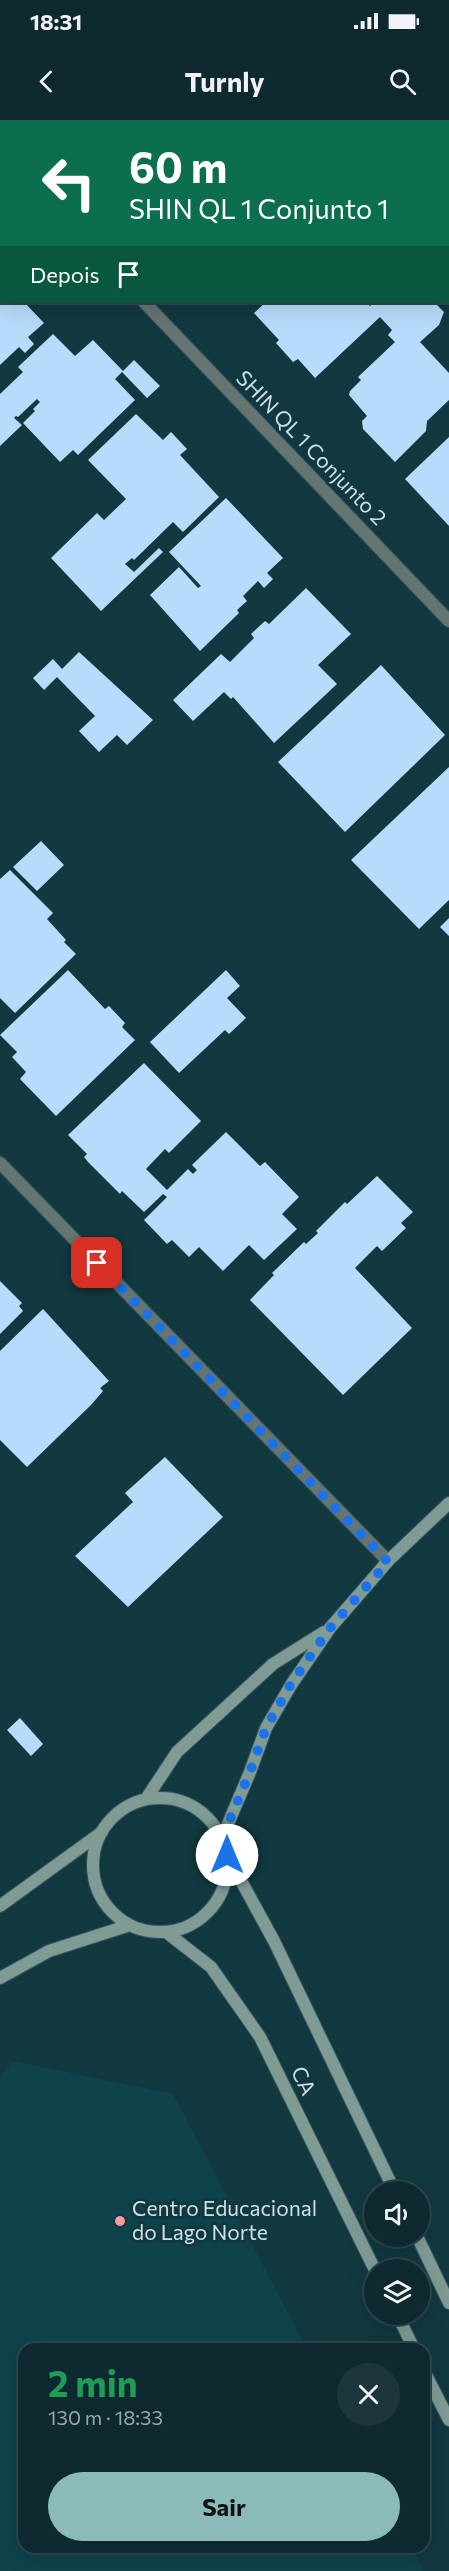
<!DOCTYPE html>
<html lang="pt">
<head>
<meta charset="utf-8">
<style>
  :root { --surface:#0e2a30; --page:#1c363c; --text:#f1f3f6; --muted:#9ba7ab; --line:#2e464c; --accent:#8bbbb9 }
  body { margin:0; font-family:Commissioner,sans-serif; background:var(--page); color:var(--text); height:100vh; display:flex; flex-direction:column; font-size:22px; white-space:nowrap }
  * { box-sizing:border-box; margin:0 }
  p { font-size:20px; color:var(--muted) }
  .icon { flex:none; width:33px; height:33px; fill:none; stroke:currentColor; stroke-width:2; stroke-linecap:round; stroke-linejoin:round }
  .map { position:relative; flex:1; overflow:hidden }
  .sheet { position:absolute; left:18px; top:2223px; width:412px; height:210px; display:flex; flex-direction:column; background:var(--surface); border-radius:18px; box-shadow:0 6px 24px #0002,0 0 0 2px var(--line) }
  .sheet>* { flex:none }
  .top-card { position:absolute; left:0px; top:0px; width:450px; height:183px; box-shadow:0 6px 24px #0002,0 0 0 2px var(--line); background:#0b6e4f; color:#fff; overflow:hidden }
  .fabs { position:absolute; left:364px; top:2061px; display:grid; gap:12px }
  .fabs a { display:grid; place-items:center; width:66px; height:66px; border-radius:50%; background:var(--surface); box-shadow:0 6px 24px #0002,0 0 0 2px var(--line); font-size:30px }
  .pin { position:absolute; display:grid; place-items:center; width:51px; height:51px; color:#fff; margin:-26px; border-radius:12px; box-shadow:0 3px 9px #0006 }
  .me { position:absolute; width:66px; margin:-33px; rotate:0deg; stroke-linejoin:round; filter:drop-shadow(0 0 4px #0008) }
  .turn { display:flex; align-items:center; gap:21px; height:126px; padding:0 30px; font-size:27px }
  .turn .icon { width:78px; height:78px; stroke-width:2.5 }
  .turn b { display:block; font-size:42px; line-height:51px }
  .then { display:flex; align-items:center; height:57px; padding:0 30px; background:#0003; gap:12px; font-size:22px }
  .round { display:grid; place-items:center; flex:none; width:63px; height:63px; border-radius:32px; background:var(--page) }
  .headline { display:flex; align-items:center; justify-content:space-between; height:102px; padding:0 30px }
  h1 { font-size:36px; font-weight:700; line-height:45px; color:#1e9e55 }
  .primary-button { display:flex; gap:12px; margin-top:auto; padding:12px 30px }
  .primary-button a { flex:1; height:69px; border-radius:36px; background:var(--accent); color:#111; font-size:24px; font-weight:700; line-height:69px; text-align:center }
  .status { display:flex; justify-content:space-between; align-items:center; height:42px; padding:0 30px; background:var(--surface); direction:ltr }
  .status svg { height:16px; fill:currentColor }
  header { display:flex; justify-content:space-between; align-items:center; height:78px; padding:0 30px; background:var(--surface); font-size:27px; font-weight:700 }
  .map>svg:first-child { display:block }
  .built { fill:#0f434c }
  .building { fill:#b7dbfb }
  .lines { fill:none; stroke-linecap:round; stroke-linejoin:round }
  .street-casing { stroke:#33565e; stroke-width:14 }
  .secondary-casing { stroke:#33565e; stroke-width:14 }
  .street { stroke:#657571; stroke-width:12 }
  .secondary { stroke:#809a94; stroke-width:12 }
  .route { stroke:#1a73e8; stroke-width:10; stroke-dasharray:0 18 }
  .poi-dot { fill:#f49aa0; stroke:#123840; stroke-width:2 }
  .labels { text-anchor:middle; stroke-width:6; stroke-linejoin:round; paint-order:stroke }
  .street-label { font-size:21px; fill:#cce0e5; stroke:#123840 }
  .poi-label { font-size:21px; fill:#cce0e5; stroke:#123840; text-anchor:start }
</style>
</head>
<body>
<div class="status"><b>18:31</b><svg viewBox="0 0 49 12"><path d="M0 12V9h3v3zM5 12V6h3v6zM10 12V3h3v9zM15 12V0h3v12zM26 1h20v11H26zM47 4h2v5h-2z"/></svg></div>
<header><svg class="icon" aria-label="back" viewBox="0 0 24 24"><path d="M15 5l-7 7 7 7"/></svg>Turnly<svg class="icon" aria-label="search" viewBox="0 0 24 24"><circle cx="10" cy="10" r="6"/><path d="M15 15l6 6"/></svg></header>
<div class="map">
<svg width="449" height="2451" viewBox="0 0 449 2451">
  <rect width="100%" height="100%" fill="#123840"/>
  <!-- built -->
  <path class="built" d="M13,1941L173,1974L307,2229H24V2427H411L424,2451H0V1957Z"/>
  <!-- building -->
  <path class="building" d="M0,182H24L44,203L28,217L34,224L25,233L19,227L0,245Z
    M266,182H365L370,186L374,182H434L444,192L439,205L420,222L449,253V280L427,301L426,311L395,342L363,309L362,301L367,296L349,275L350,271L361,260L358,257L395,222L388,215L392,210L380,197L315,258L298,239L293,242L276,223L279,220L254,193Z
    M53,214L75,236L93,220L123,251L134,240L160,266L147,278L122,252L115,259L135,280L78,335L73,330L60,342L23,303L35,291L33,289L40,282L37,279L18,297L16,296L14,298L22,305L0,326V274L23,252L18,247Z
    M136,294L163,320L171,312L187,329L180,335L219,377L183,412L173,402L134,440L132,438L125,444L134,452L159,428L163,432L101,491L51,438L97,393L104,400L126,379L88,340Z
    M449,317V406L405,359Z
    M226,378L283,438L267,453L273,459L264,468L258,461L243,476L247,481L237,490L239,493L200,531L150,475L179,447L198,468L201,466L169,432Z
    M306,468L351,514L318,545L337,564L274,623L233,577L231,579L224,572L193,601L173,580L221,534L230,542L254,518L251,514L265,501L269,504Z
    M79,532L153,600L127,625L117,615L99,632L79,611L95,596L57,557L44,570L33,558L53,539L62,549Z
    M381,545L445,615L345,712L278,642Z
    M449,647V780L419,809L351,740Z
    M41,721L64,745L37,771L13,747Z
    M10,750L53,793L47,799L66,820L64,822L76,834L15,893L0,878V759Z
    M449,798V816L440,807Z
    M68,850L105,889L109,886L125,903L122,907L135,920L56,996L20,959L26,952L12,937L17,932L0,915Z
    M226,850L240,866L227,878L246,898L229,914L225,910L179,953L150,922Z
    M144,943L201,1001L169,1033L165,1029L146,1049L167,1070L188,1049L193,1054L197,1050L192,1045L226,1012L260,1046L265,1042L299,1077L282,1094L297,1109L264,1140L249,1125L223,1151L199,1127L189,1137L172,1120L167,1124L144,1100L167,1077L163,1074L144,1092L122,1071L120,1074L88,1042L84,1037L87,1034L68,1015Z
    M377,1056L413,1092L401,1103L406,1108L382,1131L377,1126L355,1148L412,1208L343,1275L250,1180L274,1155L272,1153L304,1122L306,1124L318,1113L316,1111L345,1082L347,1084Z
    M0,1161L22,1183L19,1186L23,1191L0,1214Z
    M43,1189L109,1261L100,1268L103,1271L91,1285L27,1347L0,1320V1231Z
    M165,1337L223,1397L128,1487L75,1436L133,1382L125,1373Z
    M20,1598L43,1624L31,1636L7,1610Z"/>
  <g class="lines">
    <defs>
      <path id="street" d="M0,31L2,32
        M144,182L449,501
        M0,1043L388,1441"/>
      <path id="secondary" d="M93 1745a67 67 0 1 1 134 0a67 67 0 1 1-134 0Z
        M146,1679L177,1632L273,1544L324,1512
        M222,1718L250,1652L266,1608L291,1565L330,1508L388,1441L449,1383
        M228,1737L274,1821L395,2072
        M0,1786L102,1712
        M166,1812L211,1847L260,1917L375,2150
        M0,1858L49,1831L130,1805
        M417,2116L449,2183
        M397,2194L414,2229
        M424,2251L449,2300"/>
    </defs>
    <!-- street casing -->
    <use href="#street" class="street-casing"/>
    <!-- secondary casing -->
    <use href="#secondary" class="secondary-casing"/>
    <!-- street -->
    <use href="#street" class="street"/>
    <!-- secondary -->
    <use href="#secondary" class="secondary"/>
  </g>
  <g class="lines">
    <!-- route -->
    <path class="route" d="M97,1143L388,1442L330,1508L291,1564L266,1608L250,1652L222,1718L227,1735"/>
  </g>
  <!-- markers -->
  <circle class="poi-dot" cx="120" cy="2101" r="6"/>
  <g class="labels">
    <!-- street labels -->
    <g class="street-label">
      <text transform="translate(311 328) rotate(46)" y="7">SHIN QL 1 Conjunto 2</text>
      <text transform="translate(303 1961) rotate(64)" y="7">CA</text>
    </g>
    <!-- poi labels -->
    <g class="poi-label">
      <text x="132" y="2096">Centro Educacional<tspan x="132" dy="24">do Lago Norte</tspan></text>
    </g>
  </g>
</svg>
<div class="fabs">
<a><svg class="icon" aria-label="sound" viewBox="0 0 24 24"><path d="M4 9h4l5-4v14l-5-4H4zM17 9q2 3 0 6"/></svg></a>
<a><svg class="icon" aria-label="layers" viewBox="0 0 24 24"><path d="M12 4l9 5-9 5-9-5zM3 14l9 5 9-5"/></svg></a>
</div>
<div class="pin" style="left:97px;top:1143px;background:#d93025"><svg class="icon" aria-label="arrive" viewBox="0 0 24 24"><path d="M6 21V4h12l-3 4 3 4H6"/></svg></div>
<svg class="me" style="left:227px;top:1735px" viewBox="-20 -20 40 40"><circle r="19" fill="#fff"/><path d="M0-13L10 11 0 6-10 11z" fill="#1a73e8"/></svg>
<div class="top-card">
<div class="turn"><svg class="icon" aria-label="left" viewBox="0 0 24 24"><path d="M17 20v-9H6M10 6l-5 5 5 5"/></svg><div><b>60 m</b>SHIN QL 1 Conjunto 1</div></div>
<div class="then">Depois<svg class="icon" aria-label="arrive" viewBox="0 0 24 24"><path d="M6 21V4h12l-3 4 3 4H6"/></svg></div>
</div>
<section class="sheet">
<div class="headline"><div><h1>2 min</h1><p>130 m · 18:33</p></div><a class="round"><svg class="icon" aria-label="close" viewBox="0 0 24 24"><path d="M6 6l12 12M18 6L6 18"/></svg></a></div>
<div class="primary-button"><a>Sair</a></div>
</section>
</div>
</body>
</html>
